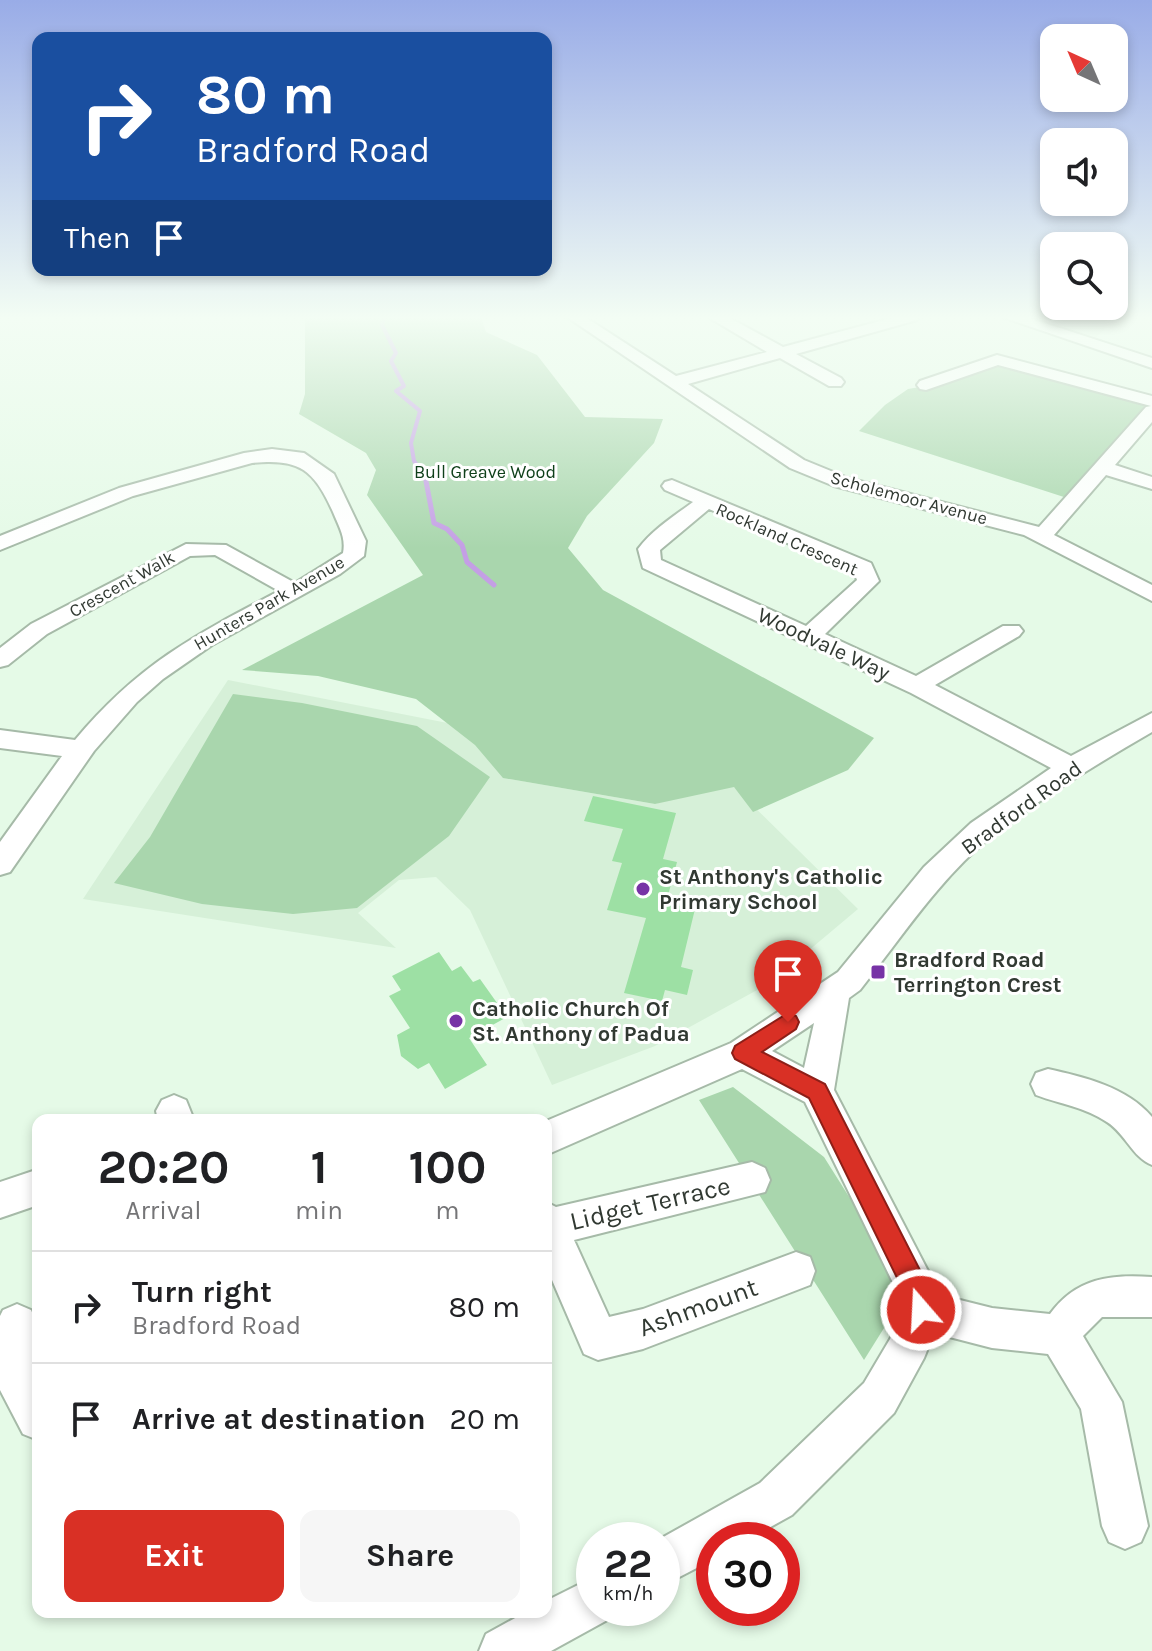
<!DOCTYPE html>
<html lang="en">
<head>
<meta charset="utf-8">
<style>
  :root { --surface:#fff; --page:#f6f6f6; --text:#202124; --muted:#757577; --line:#e0e0e0; --accent:#d93025 }
  body { margin:0; font-family:Karla,sans-serif; background:var(--page); color:var(--text); height:100vh; display:flex; flex-direction:column; font-size:30px; white-space:nowrap }
  * { box-sizing:border-box; margin:0 }
  p { font-size:26px; color:var(--muted) }
  .icon { flex:none; width:44px; height:44px; fill:none; stroke:currentColor; stroke-width:2; stroke-linecap:round; stroke-linejoin:round }
  .map { position:relative; flex:1; overflow:hidden }
  .side { position:absolute; left:32px; top:1114px; width:520px; height:504px; display:flex; flex-direction:column; background:var(--surface); border-radius:16px; box-shadow:0 4px 12px #0003 }
  .side>* { flex:none }
  .hud { position:absolute; left:32px; top:32px; width:520px; height:244px; border-radius:16px; box-shadow:0 4px 12px #0003; background:#1a4fa0; color:#fff; overflow:hidden }
  .needle { width:52px; rotate:316deg }
  .fabs { position:absolute; left:1040px; top:24px; display:grid; gap:16px }
  .fabs a { display:grid; place-items:center; width:88px; height:88px; border-radius:16px; background:var(--surface); box-shadow:0 4px 12px #0003; font-size:40px }
  .speed { position:absolute; left:576px; top:1522px; display:flex; gap:16px; font-size:40px; font-weight:700; text-align:center }
  .speed>* { display:grid; place-content:center; width:104px; height:104px; border-radius:50%; background:var(--surface); box-shadow:0 4px 12px #0003; line-height:1 }
  .speed small { font-size:20px; font-weight:400 }
  .speed .limit { border:12px solid #d22; background:#fff; color:#111 }
  .pin { position:absolute; display:grid; place-items:center; width:68px; height:68px; color:#fff; margin:-82px -34px; border-radius:50% 50% 50% 0; rotate:-45deg; box-shadow:0 0 8px #0007 }
  .pin .icon { rotate:45deg }
  .me { position:absolute; width:88px; margin:-44px; rotate:341deg; stroke-linejoin:round; filter:drop-shadow(0 0 6px #0008) }
  .turn { display:flex; align-items:center; gap:28px; height:168px; padding:0 32px; font-size:36px }
  .turn .icon { width:104px; height:104px; stroke-width:2.5 }
  .turn b { display:block; font-size:56px; line-height:68px }
  .then { display:flex; align-items:center; height:76px; padding:0 32px; background:#0003; gap:16px; font-size:30px }
  .eta { display:flex; justify-content:space-evenly; align-items:center; height:136px; text-align:center }
  .eta b { font-size:48px; font-weight:700; line-height:56px }
  .button { display:flex; gap:16px; margin-top:auto; padding:16px 32px }
  .button a { flex:1; height:92px; border-radius:16px; background:var(--accent); color:#fff; font-size:32px; font-weight:700; line-height:92px; text-align:center }
  .button a+a { background:var(--page); color:var(--text) }
  ul { padding:0; list-style:none }
  li { display:flex; align-items:center; gap:24px; height:112px; padding:0 32px; border-top:2px solid var(--line) }
  li div { flex:1 }
  li b { display:block; font-size:30px }
  li em { font-style:normal }
  .map>svg:first-child { display:block }
  .built { fill:#d6f0d8 }
  .green { fill:#a9d6ad }
  .lines { fill:none; stroke-linecap:round; stroke-linejoin:round }
  .stream-far1 { stroke:#c49fe5; stroke-width:4 }
  .stream { stroke:#c49fe5; stroke-width:5 }
  .building { fill:#9de0a4 }
  .minor-casing { stroke:#a6baa8; stroke-width:4 }
  .minor { fill:#fff; fill-rule:evenodd }
  .route { fill:#d93025; stroke:#8d1f18; stroke-width:2 }
  .poi-dot { fill:#7733a6; stroke:#fff; stroke-width:3 }
  .labels { text-anchor:middle; stroke-width:6; stroke-linejoin:round; paint-order:stroke }
  .far-park-label { font-size:18px; fill:#0f401a; stroke:#fff }
  .far-street-label { font-size:18px; fill:#313932; stroke:#fff }
  .street-label { font-size:22px; fill:#313932; stroke:#fff }
  .poi-label { font-size:22px; font-weight:bold; fill:#313932; stroke:#fff; text-anchor:start }
  .near-street-label { font-size:26px; fill:#313932; stroke:#fff }
</style>
</head>
<body>
<div class="map">
<svg width="1152" height="1651" viewBox="0 0 1152 1651">
  <rect width="100%" height="100%" fill="#e5fae7"/>
  <!-- built -->
  <path class="built" d="M1030,317H1083L1109,325L1096,338Z
    M228,680L473,728L494,756L504,778L655,804L729,782L858,909L770,983L655,1046L552,1085L470,910L436,877L399,880L358,913L396,948L83,899Z"/>
  <!-- green -->
  <path class="green" d="M305,317H481L486,332L537,355L585,417L663,419L654,443L587,516L568,548L603,590L874,738L848,770L753,812L734,787L655,804L503,778L475,745L416,699L318,676L242,670L423,575L367,495L376,470L366,453L299,414L305,394Z
    M999,361L1149,401L1067,498L859,431L885,405L908,389L926,386Z
    M233,694L302,703L417,726L490,777L449,836L357,908L293,914L202,904L114,883L150,837Z
    M733,1087L824,1157L887,1257L894,1312L864,1360L699,1100Z"/>
  <g class="lines">
    <!-- stream-far1 -->
    <path class="stream-far1" d="M385,317L382,325L396,353L391,361L404,386L396,391L420,411L411,443L414,461L426,478"/>
    <!-- stream -->
    <path class="stream" d="M425,476L434,523L447,529L462,545L467,562L494,585"/>
  </g>
  <!-- building -->
  <path class="building" d="M593,796L676,813L663,859L677,862L666,903L695,909L681,967L693,970L687,995L665,990L662,1001L624,993L646,918L607,910L622,863L612,861L623,829L584,821Z
    M439,952L452,971L461,966L473,982L480,979L507,1017L469,1038L487,1065L445,1089L429,1063L418,1069L401,1056L397,1035L410,1028L389,996L401,990L392,976Z"/>
  <g class="lines">
    <defs>
      <path id="minor" d="M567,317H585L676,376L767,352L708,317H728L783,347L895,317H920L917,320L796,354L841,378L844,382L841,386H829L780,358L688,384L804,460L848,478L1039,527L1146,407L1151,406L998,365L926,390L920,389L917,385L920,381L997,355L1152,396V422L1115,465L1152,477V489L1106,475L1054,535L1152,585V601L1024,535L834,486L790,468Z
        M1002,317H1026L1152,358V368Z
        M272,449L304,453L334,474L366,541L364,556L340,574L212,645L163,679L137,702L94,751L10,872L0,875V842L62,756L0,748V730L75,740C139,664 193,636 279,591L215,555L190,556L47,634L8,665L0,667V648L31,624L186,544L226,545L295,583L343,553C346,537 339,527 333,512C314,470 300,458 252,463L133,496L0,550V536L119,488L244,453Z
        M672,480L871,563L879,581L825,634L916,676L1003,626H1019L1023,631L1019,636L935,685L1071,756L1152,713V732C1097,764 1042,797 992,836C940,878 901,938 860,990L849,998L834,1090L928,1271L936,1294L992,1308L1050,1314C1076,1278 1110,1274 1152,1277V1317H1102L1083,1336L1122,1402L1148,1526L1141,1542L1125,1549L1109,1542L1102,1526L1081,1409L1048,1354L992,1348L934,1333L924,1358L894,1413L792,1515L747,1540H714V1559L662,1586V1540H658L760,1483L864,1383L893,1334L901,1310L896,1289L805,1102L742,1069L546,1155V1121L731,1043L838,972L924,867L971,823L1051,768L911,693L643,568L638,549C653,529 673,517 693,502L665,490L662,486L665,482ZM709,509L854,572L857,580L806,626L661,560L660,550ZM814,1023L804,1068L772,1051Z
        M1048,1069C1084,1077 1127,1087 1152,1117V1165C1132,1157 1126,1134 1107,1122C1085,1107 1060,1104 1036,1095L1031,1084L1036,1073Z
        M174,1095L186,1100L194,1120H158L156,1111L162,1100Z
        M752,1162L765,1168L770,1180L765,1192L574,1240L609,1317L643,1309L796,1252L810,1257L815,1271L810,1285L643,1349L598,1360L584,1354L546,1266V1202L556,1207Z
        M36,1170L38,1205L0,1218V1182Z
        M17,1304L31,1310L37,1324L38,1440L23,1434L0,1390V1316L3,1310Z
        M594,1577V1608H615L611,1618L551,1651H479L486,1634L526,1612H546V1601Z"/>
    </defs>
    <!-- minor casing -->
    <use href="#minor" class="minor-casing"/>
    <!-- minor -->
    <use href="#minor" class="minor"/>
  </g>
  <!-- sky -->
  <linearGradient id="sky" x2="0" y2="1"><stop stop-color="#99ace7"/><stop offset="0.58" stop-color="#f3fdf4"/><stop offset="1" stop-color="#f3fdf4" stop-opacity="0"/></linearGradient>
  <rect width="1152" height="548" fill="url(#sky)"/>
  <!-- route -->
  <path class="route" d="M788,1013L796,1016L799,1022L796,1029L762,1052L825,1084L923,1276L934,1310L930,1319L921,1323L912,1319L902,1288L809,1098L735,1059L732,1053L735,1046Z"/>
  <!-- markers -->
  <g class="poi-dot">
    <circle cx="643" cy="889" r="8"/>
    <rect x="870" y="964" width="16" height="16" rx="4"/>
    <circle cx="456" cy="1021" r="8"/>
  </g>
  <g class="labels">
    <!-- far-park labels -->
    <g class="far-park-label">
      <text x="485" y="478">Bull Greave Wood</text>
    </g>
    <!-- far-street labels -->
    <g class="far-street-label">
      <text transform="translate(909 498) rotate(15)" y="6">Scholemoor Avenue</text>
      <text transform="translate(787 539) rotate(24)" y="6">Rockland Crescent</text>
      <text transform="translate(122 584) rotate(-29)" y="6">Crescent Walk</text>
      <text transform="translate(269 603) rotate(-30)" y="6">Hunters Park Avenue</text>
    </g>
    <!-- street labels -->
    <g class="street-label">
      <text transform="translate(824 643) rotate(25)" y="8">Woodvale Way</text>
      <text transform="translate(1021 807) rotate(-36)" y="8">Bradford Road</text>
    </g>
    <!-- poi labels -->
    <g class="poi-label">
      <text x="659" y="884">St Anthony's Catholic<tspan x="659" dy="25">Primary School</tspan></text>
      <text x="894" y="967">Bradford Road<tspan x="894" dy="25">Terrington Crest</tspan></text>
      <text x="472" y="1016">Catholic Church Of<tspan x="472" dy="25">St. Anthony of Padua</tspan></text>
    </g>
    <!-- near-street labels -->
    <g class="near-street-label">
      <text transform="translate(650 1203) rotate(-13)" y="9">Lidget Terrace</text>
      <text transform="translate(698 1307) rotate(-20)" y="9">Ashmount</text>
    </g>
  </g>
</svg>
<div class="fabs">
<a><svg class="needle" viewBox="-14 -14 28 28"><path d="M0-13l5 13h-10z" fill="#e53935"/><path d="M0 13l5-13h-10z" fill="#757577"/></svg></a>
<a><svg class="icon" aria-label="sound" viewBox="0 0 24 24"><path d="M4 9h4l5-4v14l-5-4H4zM17 9q2 3 0 6"/></svg></a>
<a><svg class="icon" aria-label="search" viewBox="0 0 24 24"><circle cx="10" cy="10" r="6"/><path d="M15 15l6 6"/></svg></a>
</div>
<div class="speed"><div>22<small>km/h</small></div><div class="limit">30</div></div>
<div class="pin" style="left:788px;top:1022px;background:#d93025"><svg class="icon" aria-label="arrive" viewBox="0 0 24 24"><path d="M6 21V4h12l-3 4 3 4H6"/></svg></div>
<svg class="me" style="left:921px;top:1310px" viewBox="-20 -20 40 40"><circle r="17" fill="#d93025" stroke="#fff" stroke-width="3"/><path d="M0-11L8 9 0 5-8 9z" fill="#fff"/></svg>
<div class="hud">
<div class="turn"><svg class="icon" aria-label="right" viewBox="0 0 24 24"><path d="M7 20v-9h11M14 6l5 5-5 5"/></svg><div><b>80 m</b>Bradford Road</div></div>
<div class="then">Then<svg class="icon" aria-label="arrive" viewBox="0 0 24 24"><path d="M6 21V4h12l-3 4 3 4H6"/></svg></div>
</div>
<section class="side">
<div class="eta">
<div><b>20:20</b><p>Arrival</p></div>
<div><b>1</b><p>min</p></div>
<div><b>100</b><p>m</p></div>
</div>
<ul>
<li><svg class="icon" aria-label="right" viewBox="0 0 24 24"><path d="M7 20v-9h11M14 6l5 5-5 5"/></svg><div><b>Turn right</b><p>Bradford Road</p></div><em>80 m</em></li>
<li><svg class="icon" aria-label="arrive" viewBox="0 0 24 24"><path d="M6 21V4h12l-3 4 3 4H6"/></svg><div><b>Arrive at destination</b></div><em>20 m</em></li>
</ul>
<div class="button"><a>Exit</a><a>Share</a></div>
</section>
</div>
</body>
</html>
